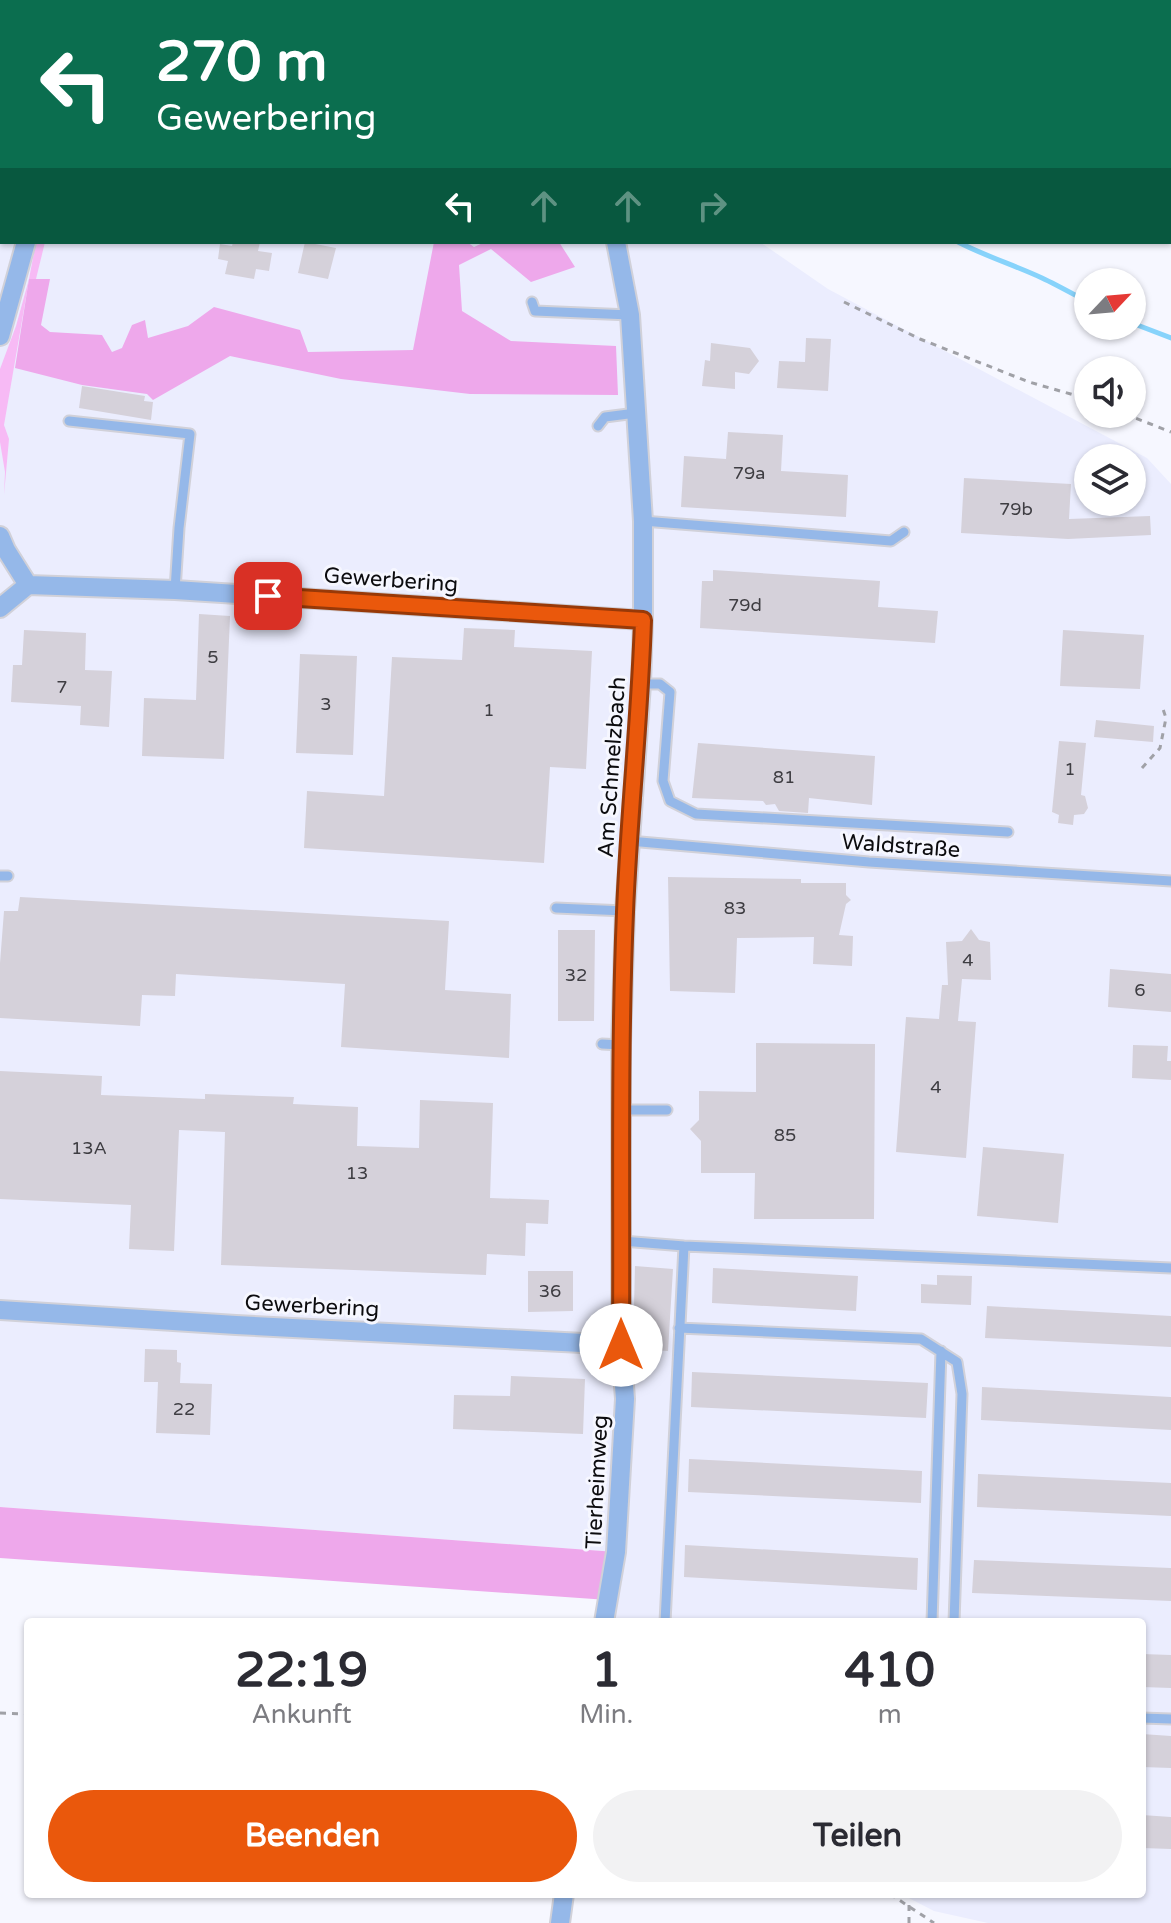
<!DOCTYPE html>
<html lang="de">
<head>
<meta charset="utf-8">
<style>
  :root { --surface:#fff; --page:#f2f2f3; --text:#2b2b33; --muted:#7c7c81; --accent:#ea580c }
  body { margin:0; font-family:"Varela Round",sans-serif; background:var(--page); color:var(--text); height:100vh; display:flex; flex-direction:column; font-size:30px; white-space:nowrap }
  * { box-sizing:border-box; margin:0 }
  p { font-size:26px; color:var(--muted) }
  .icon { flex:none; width:44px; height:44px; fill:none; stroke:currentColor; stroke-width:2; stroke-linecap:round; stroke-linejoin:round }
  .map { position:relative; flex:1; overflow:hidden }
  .details { position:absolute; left:24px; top:1618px; width:1122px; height:280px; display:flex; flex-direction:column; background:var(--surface); border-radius:8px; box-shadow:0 2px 6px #0004 }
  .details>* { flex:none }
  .hud { position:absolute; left:0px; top:0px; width:1172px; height:244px; box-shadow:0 2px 6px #0004; background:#0b6e4f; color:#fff; overflow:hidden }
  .needle { width:52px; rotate:64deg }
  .controls { position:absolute; left:1074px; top:268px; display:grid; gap:16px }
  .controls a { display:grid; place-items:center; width:72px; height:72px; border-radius:50%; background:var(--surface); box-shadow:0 2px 6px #0004; font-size:40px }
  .pin { position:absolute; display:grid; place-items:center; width:68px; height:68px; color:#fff; margin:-34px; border-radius:16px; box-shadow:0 4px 12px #0006 }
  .me { position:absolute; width:88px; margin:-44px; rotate:0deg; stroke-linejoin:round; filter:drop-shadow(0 0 6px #0008) }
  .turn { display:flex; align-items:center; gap:28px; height:168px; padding:0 24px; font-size:36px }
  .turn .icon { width:104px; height:104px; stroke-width:2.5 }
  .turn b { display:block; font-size:56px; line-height:68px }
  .lanes { display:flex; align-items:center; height:76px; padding:0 24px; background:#0003; justify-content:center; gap:40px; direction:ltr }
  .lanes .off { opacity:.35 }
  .eta { display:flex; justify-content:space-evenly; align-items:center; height:136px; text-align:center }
  .eta b { font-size:48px; font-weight:800; line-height:56px }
  .action { display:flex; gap:16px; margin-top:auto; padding:16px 24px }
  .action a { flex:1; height:92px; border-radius:48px; background:var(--accent); color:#fff; font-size:32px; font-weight:800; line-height:92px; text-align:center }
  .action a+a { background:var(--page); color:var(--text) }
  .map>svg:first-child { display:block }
  .built { fill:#ebedfe; fill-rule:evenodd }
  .green { fill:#f7baf5 }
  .forest { fill:#eea8eb }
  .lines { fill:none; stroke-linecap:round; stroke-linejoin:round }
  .stream { stroke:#87d3fb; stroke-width:5 }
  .building { fill:#d5d1da }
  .service-casing { stroke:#d1d1d9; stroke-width:13 }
  .minor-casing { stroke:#d1d1d9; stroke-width:22 }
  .path { stroke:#a0a1a7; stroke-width:3; stroke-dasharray:6 6; stroke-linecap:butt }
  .service { stroke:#95b8e9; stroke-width:9 }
  .minor { stroke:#95b8e9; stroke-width:18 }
  .route-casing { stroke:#983908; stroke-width:20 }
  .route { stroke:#ea580c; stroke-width:14 }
  .labels { text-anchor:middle; stroke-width:6; stroke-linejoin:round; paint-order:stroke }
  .number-label { font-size:18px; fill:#3e3d42 }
  .street-label { font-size:22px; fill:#0c0c0f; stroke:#f6f7ff }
</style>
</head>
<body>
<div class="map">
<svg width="1171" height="1923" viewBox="0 0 1171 1923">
  <rect width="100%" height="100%" fill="#f6f7ff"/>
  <!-- built -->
  <path class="built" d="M0,0H216L223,2H2V242H760L828,289L1147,458L1171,484V1923H988L934,1911L901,1894H1142V1622H608L616,1552L0,1507ZM1088,458H1132V502H1088Z"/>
  <!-- green -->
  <path class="green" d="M36,242H45L36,279L29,280L4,425L9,439L4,495L5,472L0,442V369L16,326L29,279Z"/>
  <!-- forest -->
  <path class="forest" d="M434,242H467L474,247L485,242H559L575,267L531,282L491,249L459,265L462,311L511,341L616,346L618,395L470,394L341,379L230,356L153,400L147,394L82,385L15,368L29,279H50L41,325L50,332L102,335L112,352L122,348L132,325L145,320L148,338L188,326L214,307L300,330L308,352L413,350Z
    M0,1507L616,1552L608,1600L0,1558Z"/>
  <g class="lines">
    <!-- stream -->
    <path class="stream" d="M584,0L585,2
      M958,242C985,256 1014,265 1042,278C1057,285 1073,294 1088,302
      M1132,323L1171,338"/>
  </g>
  <!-- building -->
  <path class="building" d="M233,242H260L258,251L272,253L269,271L256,269L254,279L225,274L228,261L218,259L220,244L232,246Z
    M305,242L336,248L328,279L298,273Z
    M806,338L831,339L828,391L777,388L779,361L805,362Z
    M711,343L750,348L759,361L749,374L735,372V389L702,386L705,360L710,361Z
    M82,386L145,396L144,401L153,402L151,420L79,408Z
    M728,432L783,435L781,471L848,475L846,517L681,507L684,456L726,459Z
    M964,478L1071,484L1069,519L1150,516L1151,535L1068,539L961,533Z
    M713,570L880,581L878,607L938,611L935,643L700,628L702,581H713Z
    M199,614L230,616L224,759L142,756L144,698L196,700Z
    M464,628L515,630L514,647L592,651L586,769L550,767L544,863L304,848L307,791L384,796L392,657L462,660Z
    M24,630L86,633L85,670L112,671L109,727L80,725L81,706L11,702L13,665H22Z
    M1063,630L1144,635L1140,689L1060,686Z
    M300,654L357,656L353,755L296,753Z
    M1096,720L1154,726L1153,742L1094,737Z
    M1059,741L1086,743L1081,795L1085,796L1088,808L1084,814L1074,815L1073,825L1058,823L1059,815L1052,812Z
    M698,743L875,756L872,805L809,798L808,813L779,811L775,804L766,805L763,801L692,798Z
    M668,877L801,879V883H846V895L851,900L846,904L839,935L853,936L852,966L813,964L814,937L737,938L735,993L670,991Z
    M20,897L449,921L445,990L511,994L509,1058L341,1047L345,984L176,974L175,996L142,995L140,1026L0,1018V963L4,911H18Z
    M971,929L979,940L990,942L991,980L962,979L958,1021L976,1022L966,1158L896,1152L906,1017L939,1019L942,985H948L946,942L962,941Z
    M558,930H595L594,1021H558Z
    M1110,969L1171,974V1012L1108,1007Z
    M756,1043L875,1044L874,1219H754L755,1173H701V1141L690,1129L699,1120V1091L756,1092Z
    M1133,1045L1168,1046L1167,1061H1171V1080L1132,1078Z
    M0,1071L102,1076L101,1095L205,1099V1094L294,1097L293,1104L358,1107L357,1146L419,1148L420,1100L493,1103L490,1198L549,1200L548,1224L526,1223L525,1256L487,1254L486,1275L221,1265L225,1132L179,1130L174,1251L129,1249L131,1205L0,1199Z
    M983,1147L1064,1154L1058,1223L977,1216Z
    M635,1266L673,1269L668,1351L633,1349Z
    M713,1268L858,1276L856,1311L712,1303Z
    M528,1271H573V1311L528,1312Z
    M937,1275L972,1276L971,1305L921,1303V1284L937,1285Z
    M987,1306L1171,1316V1347L985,1338Z
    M145,1349L177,1350V1362L181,1363L180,1383L212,1384L210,1435L156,1433L158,1382H144Z
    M692,1372L928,1383L926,1418L691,1407Z
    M511,1376L585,1379L583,1434L453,1429L454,1395L510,1396Z
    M982,1387L1171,1397V1430L981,1420Z
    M689,1459L922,1471L921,1503L688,1492Z
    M978,1474L1171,1483V1516L977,1507Z
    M685,1545L918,1558L917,1590L684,1577Z
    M974,1560L1171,1568V1601L972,1593Z
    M1142,1654L1171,1655V1688L1142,1687Z
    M1142,1734L1171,1736V1768L1142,1767Z
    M1142,1815L1171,1817V1849L1142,1848Z"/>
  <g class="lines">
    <defs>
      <path id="service" d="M0,17H2
        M0,236L2,237
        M532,302L535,311L630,315
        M69,421L190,434L179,528L175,590
        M598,426L605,417L636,413
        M643,521L891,541L904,532
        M641,684H660L670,692L663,781L670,801L696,814L1008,832
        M629,841L869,862L1171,881
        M0,876H8
        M556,908L625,911
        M602,1044L621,1045
        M621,1110H667
        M622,1241L684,1246L1171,1268
        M679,1328L921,1339L957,1362L962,1394L954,1622
        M665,1622L684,1246
        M932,1622L941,1351
        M1142,1718L1171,1719"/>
      <path id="minor" d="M214,0L221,2
        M936,0L940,2
        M93,2L94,0
        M261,2V0
        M621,2L622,0
        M1170,136L1171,137
        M0,336L26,242
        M0,536L6,550L28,585
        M0,608L28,585L175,590L643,620
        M0,1310L236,1325L621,1345
        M604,1622L616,1552L625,1399L621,1345V1045L625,911L641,684L643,620V521L630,315L616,242
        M560,1923L564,1894"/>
    </defs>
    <!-- service casing -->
    <use href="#service" class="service-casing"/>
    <!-- minor casing -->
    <use href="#minor" class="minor-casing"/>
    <!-- path -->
    <path class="path" d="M844,302L920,339L1029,382L1088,399
      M1125,414L1171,432
      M1142,768L1160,748L1166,718L1162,706
      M0,1713L28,1714
      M890,1894L934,1923
      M909,1905V1923"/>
    <!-- service -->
    <use href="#service" class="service"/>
    <!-- minor -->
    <use href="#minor" class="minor"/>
  </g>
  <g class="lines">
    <defs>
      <path id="route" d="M268,596L643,620C640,717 629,814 625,912C619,1056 622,1201 621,1345"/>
    </defs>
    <!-- route casing -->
    <use href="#route" class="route-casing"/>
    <!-- route -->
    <use href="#route" class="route"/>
  </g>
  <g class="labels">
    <!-- number labels -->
    <g class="number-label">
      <text x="749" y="479">79a</text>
      <text x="1016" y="515">79b</text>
      <text x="745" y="611">79d</text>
      <text x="213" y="663">5</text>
      <text x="62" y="693">7</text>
      <text x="326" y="710">3</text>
      <text x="489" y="716">1</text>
      <text x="1070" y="775">1</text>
      <text x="784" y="783">81</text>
      <text x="735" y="914">83</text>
      <text x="968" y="966">4</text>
      <text x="576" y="981">32</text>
      <text x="1140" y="996">6</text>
      <text x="936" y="1093">4</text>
      <text x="785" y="1141">85</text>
      <text x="89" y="1154">13A</text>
      <text x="357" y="1179">13</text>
      <text x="550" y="1297">36</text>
      <text x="184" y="1415">22</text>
    </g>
    <!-- street labels -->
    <g class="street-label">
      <text transform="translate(391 579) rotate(4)" y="8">Gewerbering</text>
      <text transform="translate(611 767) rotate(-86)" y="8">Am Schmelzbach</text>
      <text transform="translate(901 845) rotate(4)" y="8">Waldstraße</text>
      <text transform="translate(312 1305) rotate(3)" y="8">Gewerbering</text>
      <text transform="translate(596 1482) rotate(-87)" y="8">Tierheimweg</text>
    </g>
  </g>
</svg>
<div class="controls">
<a><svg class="needle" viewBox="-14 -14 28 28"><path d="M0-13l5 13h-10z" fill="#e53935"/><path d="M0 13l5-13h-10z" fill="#7c7c81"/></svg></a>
<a><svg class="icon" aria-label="sound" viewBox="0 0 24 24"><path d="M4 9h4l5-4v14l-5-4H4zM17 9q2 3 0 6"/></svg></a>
<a><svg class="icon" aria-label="layers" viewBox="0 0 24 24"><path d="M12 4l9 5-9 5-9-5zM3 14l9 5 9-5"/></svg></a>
</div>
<div class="pin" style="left:268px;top:596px;background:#d93025"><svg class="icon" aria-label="arrive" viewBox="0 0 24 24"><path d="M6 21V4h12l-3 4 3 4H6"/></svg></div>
<svg class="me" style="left:621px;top:1345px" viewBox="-20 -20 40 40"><circle r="19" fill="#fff"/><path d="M0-13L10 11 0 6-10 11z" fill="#ea580c"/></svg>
<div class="hud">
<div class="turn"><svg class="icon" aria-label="left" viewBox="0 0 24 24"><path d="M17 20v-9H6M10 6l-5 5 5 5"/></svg><div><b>270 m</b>Gewerbering</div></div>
<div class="lanes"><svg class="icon" aria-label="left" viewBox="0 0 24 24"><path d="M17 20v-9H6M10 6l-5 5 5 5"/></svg><svg class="icon off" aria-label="ahead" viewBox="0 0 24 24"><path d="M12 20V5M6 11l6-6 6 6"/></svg><svg class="icon off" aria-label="ahead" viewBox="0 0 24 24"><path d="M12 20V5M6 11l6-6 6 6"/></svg><svg class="icon off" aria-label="right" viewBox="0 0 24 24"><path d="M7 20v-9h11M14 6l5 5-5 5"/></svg></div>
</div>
<section class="details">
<div class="eta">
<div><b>22:19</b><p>Ankunft</p></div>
<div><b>1</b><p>Min.</p></div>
<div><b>410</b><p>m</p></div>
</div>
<div class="action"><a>Beenden</a><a>Teilen</a></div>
</section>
</div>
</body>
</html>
